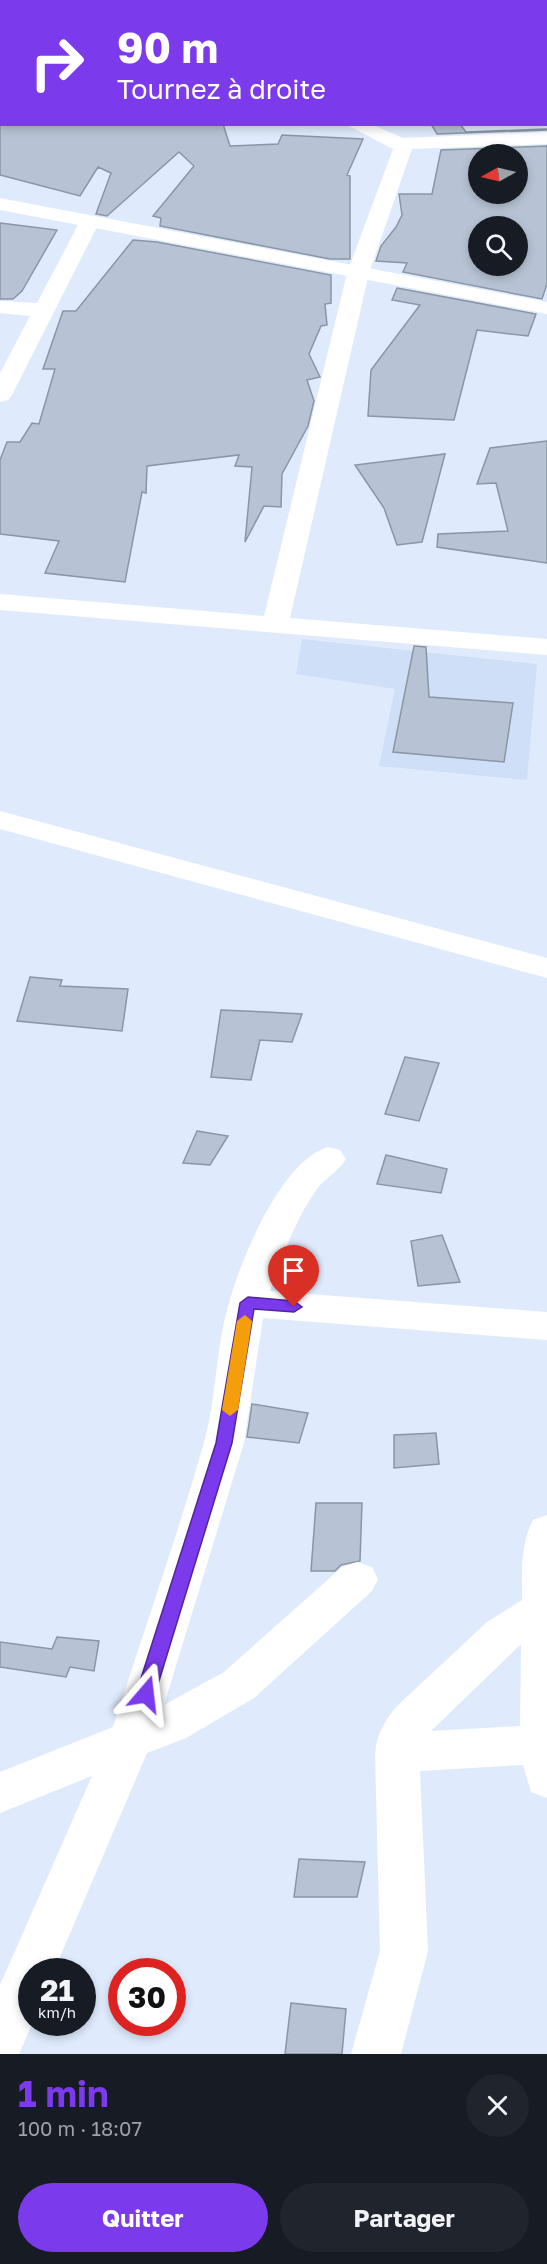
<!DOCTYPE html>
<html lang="fr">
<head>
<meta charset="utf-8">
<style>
  :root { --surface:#171b24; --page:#20242c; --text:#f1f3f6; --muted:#9ea1a6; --accent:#7c3aed }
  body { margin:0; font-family:"Golos Text",sans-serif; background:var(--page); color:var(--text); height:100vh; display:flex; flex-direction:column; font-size:22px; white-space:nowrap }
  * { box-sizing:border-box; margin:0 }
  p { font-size:20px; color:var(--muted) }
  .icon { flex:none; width:33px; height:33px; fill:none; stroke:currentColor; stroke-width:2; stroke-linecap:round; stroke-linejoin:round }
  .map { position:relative; height:2054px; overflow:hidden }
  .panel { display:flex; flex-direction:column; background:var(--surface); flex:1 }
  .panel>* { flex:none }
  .top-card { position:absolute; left:0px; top:0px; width:548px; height:126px; box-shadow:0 3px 9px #0003; background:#7c3aed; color:#fff; overflow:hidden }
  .needle { width:39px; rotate:262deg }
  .tools { position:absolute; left:468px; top:144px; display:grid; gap:12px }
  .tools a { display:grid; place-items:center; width:60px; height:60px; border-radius:50%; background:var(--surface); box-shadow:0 3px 9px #0003; font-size:30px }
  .speed { position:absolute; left:18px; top:1958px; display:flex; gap:12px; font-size:30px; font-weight:700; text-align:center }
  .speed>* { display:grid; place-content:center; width:78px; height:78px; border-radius:50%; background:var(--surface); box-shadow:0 3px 9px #0003; line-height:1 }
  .speed small { font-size:15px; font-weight:400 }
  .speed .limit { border:9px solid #d22; background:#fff; color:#111 }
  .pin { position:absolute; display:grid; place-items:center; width:51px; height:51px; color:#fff; margin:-62px -26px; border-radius:50% 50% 50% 0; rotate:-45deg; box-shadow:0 0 6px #0007 }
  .pin .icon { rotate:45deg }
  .me { position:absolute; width:66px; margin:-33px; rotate:17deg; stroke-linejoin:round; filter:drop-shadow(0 0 4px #0008) }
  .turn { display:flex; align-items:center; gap:21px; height:126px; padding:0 18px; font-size:27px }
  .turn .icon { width:78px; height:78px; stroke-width:2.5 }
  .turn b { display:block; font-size:42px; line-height:51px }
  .round { display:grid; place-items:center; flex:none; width:63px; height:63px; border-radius:32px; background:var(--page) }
  .summary { display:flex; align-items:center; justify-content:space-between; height:102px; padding:0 18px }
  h1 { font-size:36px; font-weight:700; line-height:45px; color:var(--accent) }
  .action { display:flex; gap:12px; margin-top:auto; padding:12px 18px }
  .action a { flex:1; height:69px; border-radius:36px; background:var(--accent); color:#fff; font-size:24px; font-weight:700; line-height:69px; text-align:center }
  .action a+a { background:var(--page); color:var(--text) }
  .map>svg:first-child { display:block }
  .built { fill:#cedff7 }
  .building { fill:#b7c3d4; stroke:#8a96a5; stroke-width:1.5; fill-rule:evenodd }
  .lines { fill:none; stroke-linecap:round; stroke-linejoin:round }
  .minor { fill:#fff; fill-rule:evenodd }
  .secondary { fill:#fff; fill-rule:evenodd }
  .route { fill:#7c3aed; stroke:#51269a; stroke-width:1.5 }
  .slow { fill:#f59e0b }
</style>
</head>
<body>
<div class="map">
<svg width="547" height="2054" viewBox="0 0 547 2054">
  <rect width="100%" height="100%" fill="#dfebfd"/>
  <!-- built -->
  <path class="built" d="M302,639L537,664L527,780L379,766L395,689L296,674Z"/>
  <!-- building -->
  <path class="building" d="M0,124H223L230,146L278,144L282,135L363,139L347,175L350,176V259H330L160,226L161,218L153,216L194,166L179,152L107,216L96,214L111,173L98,167L80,196L0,175Z
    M431,124H460L466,132L547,129V130L437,134Z
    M547,146V284L542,299L403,272L407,263L376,261L381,246L396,227L402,215L399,194H432L441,150ZM478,154H518V194H478ZM478,226H518V266H478Z
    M0,223L57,230L22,291L13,299H0Z
    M133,240L157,242L331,275V303L325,304L327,325L321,326L309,354L320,377L307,380L314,401L308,426L282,474L281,507L264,506L245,542L252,467L235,466L239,455L147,466L146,493L142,492L125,582L45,573L59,541L0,534V460L7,442H20L32,423L39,424L55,369H43L63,311H76Z
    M397,288L536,314L528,336L477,330L454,420L368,416L371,370L420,305L392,300Z
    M547,441V563L437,547L438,534L508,531L496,483L477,484L490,448Z
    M445,454L422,542L397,545L384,508L355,465Z
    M414,646L426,647L429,697L513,703L504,762L393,752Z
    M30,977L62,980L60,986L128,989L122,1031L17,1021Z
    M221,1010L266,1012L302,1014L292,1042L260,1040L251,1080L211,1077Z
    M405,1057L439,1063L419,1121L385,1114Z
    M197,1131L228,1136L210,1165L183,1163Z
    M386,1155L447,1169L441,1193L377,1184Z
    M442,1235L460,1282L418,1286L411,1241Z
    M252,1404L308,1413L299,1443L247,1437Z
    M436,1433L439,1464L394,1468V1435Z
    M316,1503H362L360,1561L341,1565L335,1571H311Z
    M57,1637L99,1641L94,1671L70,1667L66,1677L0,1667V1642L52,1649Z
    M299,1859L365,1862L357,1897H294Z
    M291,2003L346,2009L342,2054H285Z"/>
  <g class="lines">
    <!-- minor -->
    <path class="minor" d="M165,0H188L189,2H166Z
      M367,0H383V2H367Z
      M546,32H547V42H546Z
      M0,86H2V97H0Z
      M546,93L547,94V106L546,105Z
      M345,124H371L403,138L547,132V144L412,149L369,273L290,618L547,639V655L0,610V594L264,616L347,273L393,149Z
      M89,217L96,219L99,223L12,395L8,400L0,402V373L30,316L0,313V301L37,303L79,223L82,219Z
      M0,811L547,958V978L0,829Z
      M328,1147L340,1150L346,1159C338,1172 325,1178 317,1189C295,1219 283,1256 270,1291L547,1312V1340L263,1318L244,1443L164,1705L224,1672L342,1567L357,1562L372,1567L378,1579L372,1591L254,1698L186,1738L147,1753L54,1971H32L33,2022L19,2054H0V1985L92,1776L0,1813V1772L113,1727C143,1633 176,1540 203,1446C217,1399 215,1349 229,1303C241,1258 282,1160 328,1147Z
      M547,1515V1798L531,1792L523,1765L420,1771L428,1951L401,2054H351L380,1951L375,1753C377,1734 384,1722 396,1707L487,1622L522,1600C522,1573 520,1545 533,1520ZM521,1645L520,1726L431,1731L517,1648Z"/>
    <!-- secondary -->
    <path class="secondary" d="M0,198L547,302V314L0,210Z"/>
  </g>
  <!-- route -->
  <path class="route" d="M248,1297L294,1301L302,1307L294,1312L254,1309L232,1443L155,1694L152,1700L146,1702L139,1700L136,1694L216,1443L240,1303Z"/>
  <!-- slow -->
  <path class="slow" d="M245,1315L252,1321L238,1410L230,1416L222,1410L237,1321Z"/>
</svg>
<div class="tools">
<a><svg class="needle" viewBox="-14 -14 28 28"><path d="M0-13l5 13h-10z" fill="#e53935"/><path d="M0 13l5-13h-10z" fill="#9ea1a6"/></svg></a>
<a><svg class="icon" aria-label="search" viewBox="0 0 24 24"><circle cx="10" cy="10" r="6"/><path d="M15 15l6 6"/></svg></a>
</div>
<div class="speed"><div>21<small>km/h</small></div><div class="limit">30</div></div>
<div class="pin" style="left:294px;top:1307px;background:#d93025"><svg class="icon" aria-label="arrive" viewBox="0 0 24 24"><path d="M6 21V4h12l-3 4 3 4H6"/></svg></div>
<svg class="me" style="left:146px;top:1694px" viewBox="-20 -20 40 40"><path d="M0-17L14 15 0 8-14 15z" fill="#7c3aed" stroke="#fff" stroke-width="4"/></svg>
<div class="top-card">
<div class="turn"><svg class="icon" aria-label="right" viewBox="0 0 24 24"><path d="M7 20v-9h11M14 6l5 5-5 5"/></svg><div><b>90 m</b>Tournez à droite</div></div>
</div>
</div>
<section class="panel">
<div class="summary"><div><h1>1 min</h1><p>100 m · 18:07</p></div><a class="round"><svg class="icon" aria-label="close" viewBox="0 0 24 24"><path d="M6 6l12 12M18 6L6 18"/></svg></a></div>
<div class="action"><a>Quitter</a><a>Partager</a></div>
</section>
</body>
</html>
